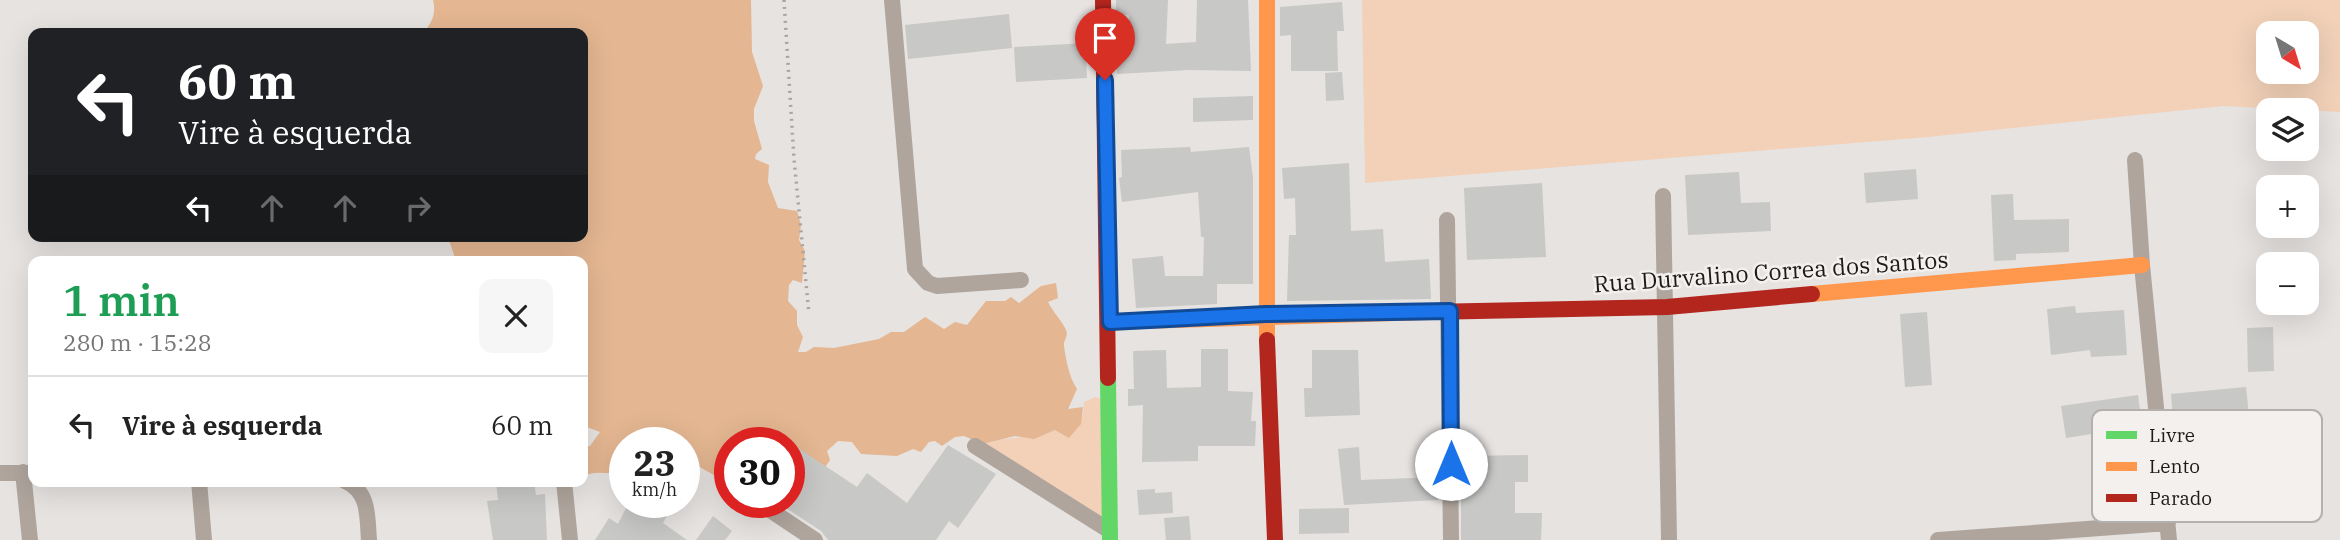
<!DOCTYPE html>
<html lang="pt">
<head>
<meta charset="utf-8">
<style>
  :root { --surface:#fff; --page:#f6f6f6; --text:#222; --muted:#767676; --line:#e0e0e0 }
  body { margin:0; font-family:"IBM Plex Serif",serif; background:var(--page); color:var(--text); height:100vh; display:flex; flex-direction:column; font-size:26px; white-space:nowrap }
  * { box-sizing:border-box; margin:0 }
  p { font-size:23px; color:var(--muted) }
  .icon { flex:none; width:38px; height:38px; fill:none; stroke:currentColor; stroke-width:2; stroke-linecap:round; stroke-linejoin:round }
  .map { position:relative; flex:1; overflow:hidden }
  .panel { position:absolute; left:28px; top:256px; width:560px; height:231px; display:flex; flex-direction:column; background:var(--surface); border-radius:14px; box-shadow:0 7px 28px #0002 }
  .panel>* { flex:none }
  .guide { position:absolute; left:28px; top:28px; width:560px; height:214px; border-radius:14px; box-shadow:0 7px 28px #0002; background:#202124; color:#fff; overflow:hidden }
  .needle { width:46px; rotate:142deg }
  .buttons { position:absolute; left:2256px; top:21px; display:grid; gap:14px }
  .buttons a { display:grid; place-items:center; width:63px; height:63px; border-radius:14px; background:var(--surface); box-shadow:0 7px 28px #0002; font-size:35px }
  .speed { position:absolute; left:609px; top:427px; display:flex; gap:14px; font-size:35px; font-weight:700; text-align:center }
  .speed>* { display:grid; place-content:center; width:91px; height:91px; border-radius:50%; background:var(--surface); box-shadow:0 7px 28px #0002; line-height:1 }
  .speed small { font-size:18px; font-weight:400 }
  .speed .limit { border:10px solid #d22; background:#fff; color:#111 }
  .pin { position:absolute; display:grid; place-items:center; width:60px; height:60px; color:#fff; margin:-72px -30px; border-radius:50% 50% 50% 0; rotate:-45deg; box-shadow:0 0 7px #0007 }
  .pin .icon { rotate:45deg }
  .me { position:absolute; width:77px; margin:-38px; rotate:0deg; stroke-linejoin:round; filter:drop-shadow(0 0 5px #0008) }
  .turn { display:flex; align-items:center; gap:24px; height:147px; padding:0 35px; font-size:32px }
  .turn .icon { width:91px; height:91px; stroke-width:2.5 }
  .turn b { display:block; font-size:49px; line-height:60px }
  .lanes { display:flex; align-items:center; height:66px; padding:0 35px; background:#0003; justify-content:center; gap:35px; direction:ltr }
  .lanes .off { opacity:.35 }
  .round { display:grid; place-items:center; flex:none; width:74px; height:74px; border-radius:14px; background:var(--page) }
  .overview { display:flex; align-items:center; justify-content:space-between; height:119px; padding:0 35px }
  h1 { font-size:42px; font-weight:600; line-height:52px; color:#1e9e55 }
  ul { padding:0; list-style:none }
  li { display:flex; align-items:center; gap:21px; height:98px; padding:0 35px; border-top:2px solid var(--line) }
  li div { flex:1 }
  li b { display:block; font-size:26px }
  li em { font-style:normal }
  .map>svg:first-child { display:block }
  .green { fill:#f2d1b8; fill-rule:evenodd }
  .forest { fill:#e4b691 }
  .building { fill:#c8c8c7 }
  .lines { fill:none; stroke-linecap:round; stroke-linejoin:round }
  .path { stroke:#aaa4a0; stroke-width:3.5; stroke-dasharray:2 5; stroke-linecap:butt }
  .street { stroke:#afa59d; stroke-width:16 }
  .fast { stroke:#63d668; stroke-width:16 }
  .slow { stroke:#ff974d; stroke-width:16 }
  .jam { stroke:#b3261e; stroke-width:16 }
  .route-casing { stroke:#114b97; stroke-width:18 }
  .route { stroke:#1a73e8; stroke-width:12 }
  .labels { text-anchor:middle; stroke-width:5; stroke-linejoin:round; paint-order:stroke }
  .street-label { font-size:23px; fill:#1d1b1a; stroke:#f4f0ee }
  .key { fill:#f4f0ee; stroke:#b4b0ae; stroke-width:2 }
  .key-label { font-size:19px; fill:#1d1b1a }
</style>
</head>
<body>
<div class="map">
<svg width="2340" height="540" viewBox="0 0 2340 540">
  <rect width="100%" height="100%" fill="#e6e3e1"/>
  <!-- green -->
  <path class="green" d="M1362,0H2340V112L2223,106L1928,137L1365,183ZM2268,33H2306V72H2268Z
    M1095,397L1101,399L1110,531L982,444C1009,435 1030,441 1055,430L1063,433L1083,415L1084,402Z"/>
  <!-- forest -->
  <path class="forest" d="M433,0H751L752,52L763,86L754,109V121L762,149L756,154L755,159L769,165L768,182L778,208L797,211L801,225L799,240L805,251L802,283L793,280L789,285L788,301L797,311V325L803,337L798,352H806L814,347L834,348L879,339L891,332H904L925,317L944,329L955,322L967,325L986,301H1005L1011,297L1019,303L1041,286L1056,283L1058,298L1048,302C1053,312 1062,321 1066,330C1069,337 1063,340 1064,346C1066,360 1069,377 1077,389L1068,409L1083,407L1081,424L1069,438L1055,430L1034,439L1015,436L982,444L964,436L955,437L942,446L935,441L929,442L921,452L913,449L897,456L861,454L852,442L838,441L827,451L830,460L826,466L816,470L789,443H730V467L719,478L684,458V443H625V471C609,476 598,469 583,476V446H590L600,432L584,426L583,417V261H456L448,237L583,236V33H427L425,30C433,22 436,11 433,0Z"/>
  <!-- building -->
  <path class="building" d="M1116,0H1168L1166,44L1196,42L1197,0H1248L1251,71L1188,70L1117,74V45H1128L1129,15H1116Z
    M1342,2L1344,31H1337L1338,71H1291V35L1280,36V7Z
    M1009,14L1012,48L908,59L905,25Z
    M1085,43L1087,78L1016,82L1014,47Z
    M1342,72L1344,100L1326,101L1325,73Z
    M1253,96V120L1193,122V98Z
    M1190,147L1191,152L1249,147L1253,178V284H1217V304L1136,308L1132,259L1163,256L1165,276H1203L1204,237H1201L1198,192L1122,202L1119,178L1122,177L1121,150Z
    M1349,163L1351,231L1383,229L1385,262L1429,259L1431,299L1287,301L1289,235H1296L1295,198L1284,199L1282,168Z
    M1916,169L1918,199L1866,203L1864,173Z
    M1739,172L1741,203L1770,202L1771,231L1688,235L1685,175Z
    M1542,183L1546,257L1467,260L1464,188Z
    M2013,194L2014,220L2069,219V252L2016,254V260L1994,261L1991,195Z
    M2075,306L2076,313L2124,310L2127,355L2091,357L2090,350L2051,355L2047,309Z
    M1927,312L1932,385L1905,387L1900,314Z
    M2273,327L2274,371L2248,372L2247,328Z
    M1201,349H1228V391L1253,392L1251,421H1256L1255,446H1198V461L1142,462L1143,405L1128,406V389H1134L1133,351L1166,350L1167,388L1201,387Z
    M1312,350H1358L1360,415L1305,417L1304,388H1312Z
    M2246,387L2251,434L2273,432L2277,473L2178,483L2171,394Z
    M2138,395L2142,426L2066,438L2061,406Z
    M789,442L857,487L867,473L907,503L948,445L996,474L958,528L949,521L936,540H828L821,531L777,502H789Z
    M1359,447L1361,480L1437,477L1438,500L1344,505L1338,449Z
    M1528,455V482H1515V513H1542L1541,540H1461V489H1468V456Z
    M496,481H534L536,495L545,494L547,540H493L487,501L498,500Z
    M1155,489V493L1172,492L1173,513L1139,515L1137,490Z
    M629,502H660L671,508L663,523L687,540H595L609,518L618,524Z
    M1349,508V533L1299,534V509Z
    M713,516L732,531L725,540H696Z
    M1189,516L1191,540H1166L1164,518Z"/>
  <g class="lines">
    <!-- path -->
    <path class="path" d="M784,0L794,159L809,314"/>
    <!-- street -->
    <path class="street" d="M892,0L915,269L928,283L937,286L1021,280
      M2135,160L2142,265L2169,540
      M1663,196L1669,540
      M1447,220L1451,540
      M975,446L1110,531
      M23,472L30,540
      M0,473H33
      M199,481L204,540
      M345,481C370,492 367,517 369,540
      M564,481L570,540
      M727,482L730,484
      M758,502L815,540
      M1938,540L2168,523"/>
    <!-- fast -->
    <path class="fast" d="M1108,378L1110,540"/>
    <!-- slow -->
    <path class="slow" d="M1267,0V340
      M1812,294L2142,265
      M1110,322L1428,312"/>
    <!-- jam -->
    <path class="jam" d="M1103,0L1108,378
      M1428,312L1667,307L1812,294
      M1267,340L1275,540"/>
  </g>
  <g class="lines">
    <defs>
      <path id="route" d="M1105,80L1110,322L1266,314L1450,311L1451,464"/>
    </defs>
    <!-- route casing -->
    <use href="#route" class="route-casing"/>
    <!-- route -->
    <use href="#route" class="route"/>
  </g>
  <g class="labels">
    <!-- street labels -->
    <g class="street-label">
      <text transform="translate(1771 272) rotate(-4)" y="8">Rua Durvalino Correa dos Santos</text>
    </g>
  </g>
  <!-- legend -->
  <rect x="2092" y="410" width="230" height="112" rx="10" class="key"/>
  <rect x="2106" y="431" width="31" height="8" fill="#63d668"/>
  <rect x="2106" y="462" width="31" height="9" fill="#ff974d"/>
  <rect x="2106" y="494" width="31" height="8" fill="#b3261e"/>
  <g class="key-label">
    <text x="2149" y="442">Livre</text>
    <text x="2149" y="473">Lento</text>
    <text x="2149" y="505">Parado</text>
  </g>
</svg>
<div class="buttons">
<a><svg class="needle" viewBox="-14 -14 28 28"><path d="M0-13l5 13h-10z" fill="#e53935"/><path d="M0 13l5-13h-10z" fill="#767676"/></svg></a>
<a><svg class="icon" aria-label="layers" viewBox="0 0 24 24"><path d="M12 4l9 5-9 5-9-5zM3 14l9 5 9-5"/></svg></a>
<a>+</a>
<a>−</a>
</div>
<div class="speed"><div>23<small>km/h</small></div><div class="limit">30</div></div>
<div class="pin" style="left:1105px;top:80px;background:#d93025"><svg class="icon" aria-label="arrive" viewBox="0 0 24 24"><path d="M6 21V4h12l-3 4 3 4H6"/></svg></div>
<svg class="me" style="left:1451px;top:464px" viewBox="-20 -20 40 40"><circle r="19" fill="#fff"/><path d="M0-13L10 11 0 6-10 11z" fill="#1a73e8"/></svg>
<div class="guide">
<div class="turn"><svg class="icon" aria-label="left" viewBox="0 0 24 24"><path d="M17 20v-9H6M10 6l-5 5 5 5"/></svg><div><b>60 m</b>Vire à esquerda</div></div>
<div class="lanes"><svg class="icon" aria-label="left" viewBox="0 0 24 24"><path d="M17 20v-9H6M10 6l-5 5 5 5"/></svg><svg class="icon off" aria-label="ahead" viewBox="0 0 24 24"><path d="M12 20V5M6 11l6-6 6 6"/></svg><svg class="icon off" aria-label="ahead" viewBox="0 0 24 24"><path d="M12 20V5M6 11l6-6 6 6"/></svg><svg class="icon off" aria-label="right" viewBox="0 0 24 24"><path d="M7 20v-9h11M14 6l5 5-5 5"/></svg></div>
</div>
<section class="panel">
<div class="overview"><div><h1>1 min</h1><p>280 m · 15:28</p></div><a class="round"><svg class="icon" aria-label="close" viewBox="0 0 24 24"><path d="M6 6l12 12M18 6L6 18"/></svg></a></div>
<ul>
<li><svg class="icon" aria-label="left" viewBox="0 0 24 24"><path d="M17 20v-9H6M10 6l-5 5 5 5"/></svg><div><b>Vire à esquerda</b></div><em>60 m</em></li>
</ul>
</section>
</div>
</body>
</html>
